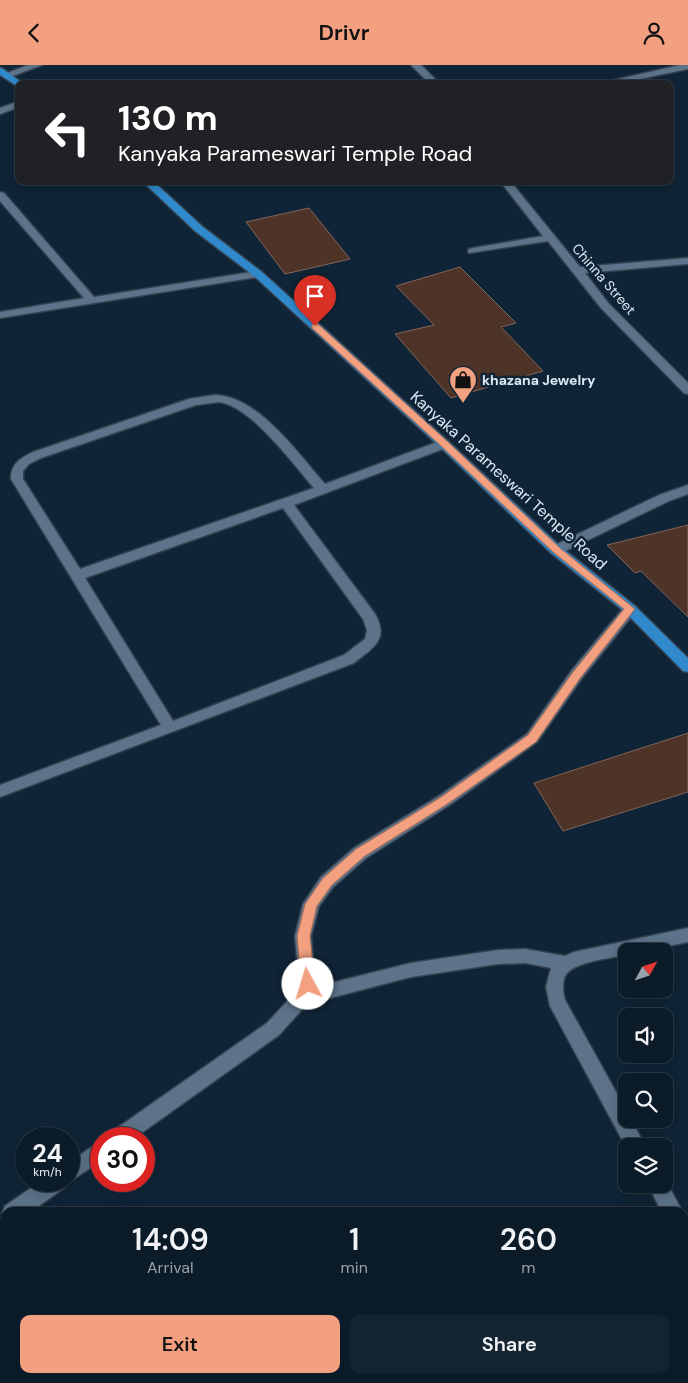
<!DOCTYPE html>
<html lang="en">
<head>
<meta charset="utf-8">
<style>
  :root { --surface:#0b1b28; --page:#142430; --text:#f1f3f6; --muted:#9aa1a8; --line:#2b3945; --accent:#f2a080 }
  body { margin:0; font-family:"DM Sans",sans-serif; background:var(--page); color:var(--text); height:100vh; display:flex; flex-direction:column; font-size:19px; white-space:nowrap }
  * { box-sizing:border-box; margin:0 }
  p { font-size:16px; color:var(--muted) }
  .icon { flex:none; width:28px; height:28px; fill:none; stroke:currentColor; stroke-width:2; stroke-linecap:round; stroke-linejoin:round }
  .map { position:relative; flex:1; overflow:hidden }
  .side { position:absolute; left:0px; top:1142px; width:689px; height:176px; display:flex; flex-direction:column; background:var(--surface); border-radius:15px 15px 0 0; box-shadow:0 2px 12px #0003,0 0 0 1px var(--line) }
  .side>* { flex:none }
  .top-card { position:absolute; left:15px; top:15px; width:659px; height:105px; border-radius:10px; box-shadow:0 2px 12px #0003,0 0 0 1px var(--line); background:#202124; color:#fff; overflow:hidden }
  .needle { width:32px; rotate:50deg }
  .controls { position:absolute; left:618px; top:878px; display:grid; gap:10px }
  .controls a { display:grid; place-items:center; width:55px; height:55px; border-radius:10px; background:var(--surface); box-shadow:0 2px 12px #0003,0 0 0 1px var(--line); font-size:25px }
  .speed { position:absolute; left:15px; top:1062px; display:flex; gap:10px; font-size:25px; font-weight:700; text-align:center }
  .speed>* { display:grid; place-content:center; width:65px; height:65px; border-radius:50%; background:var(--surface); box-shadow:0 2px 12px #0003,0 0 0 1px var(--line); line-height:1 }
  .speed small { font-size:12px; font-weight:400 }
  .speed .limit { border:8px solid #d22; background:#fff; color:#111 }
  .pin { position:absolute; display:grid; place-items:center; width:42px; height:42px; color:#fff; margin:-51px -21px; border-radius:50% 50% 50% 0; rotate:-45deg; box-shadow:0 0 5px #0007 }
  .pin .icon { rotate:45deg }
  .me { position:absolute; width:55px; margin:-28px; rotate:354deg; stroke-linejoin:round; filter:drop-shadow(0 0 4px #0008) }
  .turn { display:flex; align-items:center; gap:18px; height:105px; padding:0 20px; font-size:22px }
  .turn .icon { width:65px; height:65px; stroke-width:2.5 }
  .turn b { display:block; font-size:35px; line-height:42px }
  .eta { display:flex; justify-content:space-evenly; align-items:center; height:85px; text-align:center }
  .eta b { font-size:30px; font-weight:600; line-height:35px }
  .button { display:flex; gap:10px; margin-top:auto; padding:10px 20px }
  .button a { flex:1; height:58px; border-radius:10px; background:var(--accent); color:#111; font-size:20px; font-weight:600; line-height:58px; text-align:center }
  .button a+a { background:var(--page); color:var(--text) }
  header { display:flex; justify-content:space-between; align-items:center; height:65px; padding:0 20px; background:var(--accent); color:#111; font-size:22px; font-weight:600 }
  .map>svg:first-child { display:block }
  .building { fill:#4e3328; stroke:#846559 }
  .lines { fill:none; stroke-linecap:round; stroke-linejoin:round }
  .street-casing { stroke:#344150; stroke-width:3 }
  .primary-casing { stroke:#344150; stroke-width:3 }
  .street { fill:#5d7389; fill-rule:evenodd }
  .primary { fill:#2f89cb; fill-rule:evenodd }
  .route { fill:#f2a080; stroke:#9d6853 }
  .labels { text-anchor:middle; stroke-width:5; stroke-linejoin:round; paint-order:stroke }
  .far-street-label { font-size:14px; fill:#dae7f3; stroke:#0f2436 }
  .far-poi-label { font-size:14px; font-weight:bold; fill:#dae7f3; stroke:#0f2436; text-anchor:start }
  .street-label { font-size:16px; fill:#dae7f3; stroke:#0f2436 }
</style>
</head>
<body>
<header><svg class="icon" aria-label="back" viewBox="0 0 24 24"><path d="M15 5l-7 7 7 7"/></svg>Drivr<svg class="icon" aria-label="person" viewBox="0 0 24 24"><circle cx="12" cy="8" r="4"/><path d="M4 21q1-7 8-7t8 7"/></svg></header>
<div class="map">
<svg width="688" height="1318" viewBox="0 0 688 1318">
  <rect width="100%" height="100%" fill="#0f2436"/>
  <!-- building -->
  <path class="building" d="M309,143L350,194L285,209L246,157Z
    M460,202L516,258L501,262L543,306L451,333L395,269L434,260L396,221Z
    M688,460V552L641,506L635,508L607,480Z
    M688,668V727L563,766L534,718Z"/>
  <g class="lines">
    <defs>
      <path id="street" d="M28,0H42L10,12H4L2,10Z
        M411,0H421L440,19H430Z
        M680,0H688V4L616,19H597Z
        M19,36V42L0,49V43Z
        M500,116H510L580,202L688,193V199L585,208L609,239L688,318V329L684,328L601,243L548,176L469,188L468,186L469,184L473,183L543,171Z
        M0,127L4,128L94,232L258,206L263,209L258,212L0,253V247L84,233L0,136Z
        M214,330C258,330 299,390 325,419L440,376H448L450,379L448,382L294,440L375,549C390,575 372,583 354,598L0,732V720L161,660L11,414C11,399 20,393 33,387L189,334ZM219,337C250,340 294,400 314,423L80,504L23,414V406L29,399L41,393L196,340ZM283,443L363,554L367,565L365,574L344,590L173,656L85,513Z
        M688,420V429L669,436L561,488H551L549,485L551,482L659,430Z
        M630,539L635,541L637,544L635,547L582,613L537,677L451,739L366,793L333,822L319,841L311,871L315,922L411,898L498,885L525,884L565,891L574,887L688,863V877L645,886H626V890C611,893 572,897 565,911C562,918 563,928 565,935L626,1045V1054H631L645,1081L626,1082L550,941L546,922L551,903L525,898L498,899L411,912L307,939L279,970L133,1074H108L110,1068L267,958L295,928L299,919L295,871L303,839L321,812L354,783L439,731L527,669L572,605L625,541Z
        M101,1076V1096L69,1117L67,1116H69V1097Z
        M664,1112L683,1148H662L648,1119H664Z
        M41,1116H66L64,1123L29,1148H5V1154L2,1148L5,1141Z
        M684,1157L688,1159V1185L684,1183Z"/>
      <path id="primary" d="M0,3L3,4L24,19H19V21H17L0,10Z
        M142,116H153L203,162L262,207L448,376L561,482L635,541L688,593V607L683,606L625,547L551,488L440,382L254,211L195,166Z"/>
    </defs>
    <!-- street casing -->
    <use href="#street" class="street-casing"/>
    <!-- primary casing -->
    <use href="#primary" class="primary-casing"/>
    <!-- street -->
    <use href="#street" class="street"/>
    <!-- primary -->
    <use href="#primary" class="primary"/>
  </g>
  <!-- route -->
  <path class="route" d="M312,259H318L448,377L560,483L635,544L581,612L536,677L449,738L365,791L332,820L317,841L310,871L315,919L313,923L308,924L303,923L301,919L297,871L305,839L323,813L356,784L441,732L528,670L573,607L624,544L553,487L441,381L312,263Z"/>
  <!-- icons -->
  <defs>
    <symbol id="shop-pin" viewBox="-11 -11 22 30"><path d="M0 17L-7.5 6A9.5 9.5 0 1 1 7.5 6Z" fill="#f2a080" stroke="#0f2436"/><path d="M-5-2.5h2.3a2.7 3.5 0 0 1 5.4 0H5L5.5 6h-11ZM-1.5-2.5h3a1.5 2.3 0 0 0-3 0Z" fill="#111"/></symbol>
  </defs>
  <g fill-rule="evenodd">
    <use href="#shop-pin" x="447" y="299" width="32" height="43"/>
  </g>
  <g class="labels">
    <!-- far-street labels -->
    <g class="far-street-label">
      <text transform="translate(604 214) rotate(49)" y="5">Chinna Street</text>
    </g>
    <!-- far-poi labels -->
    <g class="far-poi-label">
      <text x="482" y="320">khazana Jewelry</text>
    </g>
    <!-- street labels -->
    <g class="street-label">
      <text transform="translate(509 415) rotate(42)" y="6">Kanyaka Parameswari Temple Road</text>
    </g>
  </g>
</svg>
<div class="controls">
<a><svg class="needle" viewBox="-14 -14 28 28"><path d="M0-13l5 13h-10z" fill="#e53935"/><path d="M0 13l5-13h-10z" fill="#9aa1a8"/></svg></a>
<a><svg class="icon" aria-label="sound" viewBox="0 0 24 24"><path d="M4 9h4l5-4v14l-5-4H4zM17 9q2 3 0 6"/></svg></a>
<a><svg class="icon" aria-label="search" viewBox="0 0 24 24"><circle cx="10" cy="10" r="6"/><path d="M15 15l6 6"/></svg></a>
<a><svg class="icon" aria-label="layers" viewBox="0 0 24 24"><path d="M12 4l9 5-9 5-9-5zM3 14l9 5 9-5"/></svg></a>
</div>
<div class="speed"><div>24<small>km/h</small></div><div class="limit">30</div></div>
<div class="pin" style="left:315px;top:261px;background:#d93025"><svg class="icon" aria-label="arrive" viewBox="0 0 24 24"><path d="M6 21V4h12l-3 4 3 4H6"/></svg></div>
<svg class="me" style="left:308px;top:919px" viewBox="-20 -20 40 40"><circle r="19" fill="#fff"/><path d="M0-13L10 11 0 6-10 11z" fill="#f2a080"/></svg>
<div class="top-card">
<div class="turn"><svg class="icon" aria-label="left" viewBox="0 0 24 24"><path d="M17 20v-9H6M10 6l-5 5 5 5"/></svg><div><b>130 m</b>Kanyaka Parameswari Temple Road</div></div>
</div>
<section class="side">
<div class="eta">
<div><b>14:09</b><p>Arrival</p></div>
<div><b>1</b><p>min</p></div>
<div><b>260</b><p>m</p></div>
</div>
<div class="button"><a>Exit</a><a>Share</a></div>
</section>
</div>
</body>
</html>
